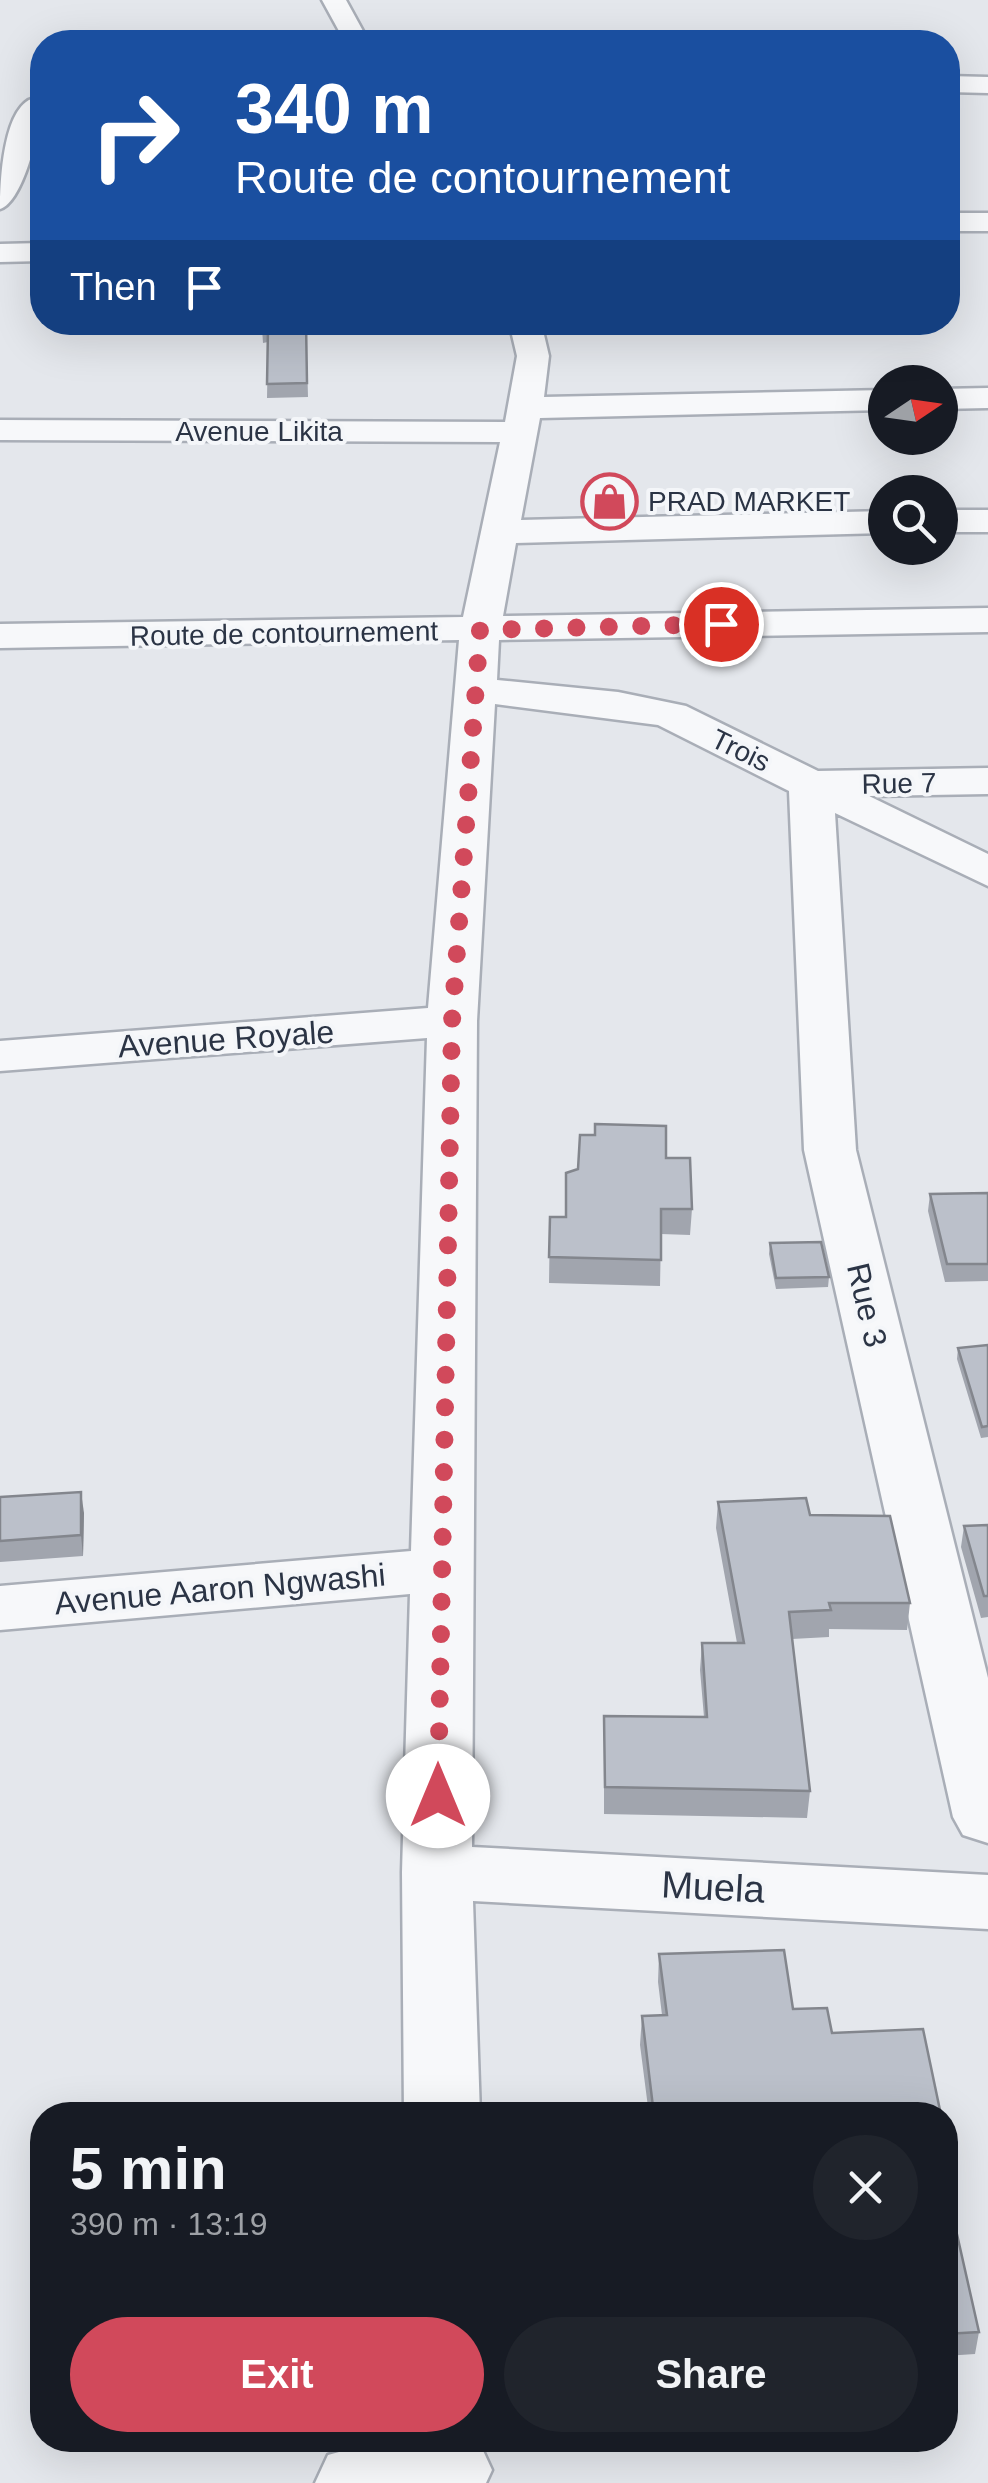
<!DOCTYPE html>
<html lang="en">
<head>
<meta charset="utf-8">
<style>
  :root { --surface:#171b24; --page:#20242c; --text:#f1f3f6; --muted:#9ea1a6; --accent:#d1495b }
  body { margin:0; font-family:Helvetica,sans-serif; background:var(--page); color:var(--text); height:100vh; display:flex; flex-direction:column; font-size:38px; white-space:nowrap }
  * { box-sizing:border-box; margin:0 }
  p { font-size:32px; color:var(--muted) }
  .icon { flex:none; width:55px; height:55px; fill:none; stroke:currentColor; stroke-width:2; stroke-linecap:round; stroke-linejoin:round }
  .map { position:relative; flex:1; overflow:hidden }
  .drawer { position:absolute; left:30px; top:2102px; width:928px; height:350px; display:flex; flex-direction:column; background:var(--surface); border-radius:40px; box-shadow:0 10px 40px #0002 }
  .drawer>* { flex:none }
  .guide { position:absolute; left:30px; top:30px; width:930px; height:305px; border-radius:40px; box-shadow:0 10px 40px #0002; background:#1a4fa0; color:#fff; overflow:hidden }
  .needle { width:65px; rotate:77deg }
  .controls { position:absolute; left:868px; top:365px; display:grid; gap:20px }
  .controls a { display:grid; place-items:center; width:90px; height:90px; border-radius:50%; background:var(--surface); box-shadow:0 10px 40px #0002; font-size:50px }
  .pin { position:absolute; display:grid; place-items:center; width:85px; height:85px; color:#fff; margin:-42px; border:5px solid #fff; border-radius:50%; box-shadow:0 2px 10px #0007 }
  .me { position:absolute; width:110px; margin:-55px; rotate:0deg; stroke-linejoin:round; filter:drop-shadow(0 0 8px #0008) }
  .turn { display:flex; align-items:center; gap:35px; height:210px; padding:0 40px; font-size:45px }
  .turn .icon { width:130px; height:130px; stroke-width:2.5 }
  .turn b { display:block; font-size:70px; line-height:85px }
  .then { display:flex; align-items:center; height:95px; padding:0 40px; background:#0003; gap:20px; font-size:38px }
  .round { display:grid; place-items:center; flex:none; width:105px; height:105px; border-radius:52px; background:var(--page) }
  .headline { display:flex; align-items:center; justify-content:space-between; height:170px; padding:0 40px }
  h1 { font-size:60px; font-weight:700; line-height:75px }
  .cta { display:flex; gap:20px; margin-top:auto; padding:20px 40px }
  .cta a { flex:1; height:115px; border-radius:60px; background:var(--accent); color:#fff; font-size:40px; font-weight:700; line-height:115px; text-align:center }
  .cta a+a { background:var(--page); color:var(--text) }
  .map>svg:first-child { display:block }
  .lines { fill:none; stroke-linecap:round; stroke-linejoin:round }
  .minor-casing { stroke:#a9aeb7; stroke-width:5 }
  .minor { fill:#f7f8fa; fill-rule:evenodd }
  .wall { fill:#a1a5ae }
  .shaded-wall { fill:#83868d }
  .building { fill:#bbc0ca; stroke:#83868d; stroke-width:2.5 }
  .route { stroke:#d1495b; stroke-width:18; stroke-dasharray:0 32.4 }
  .labels { text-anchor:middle; stroke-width:8; stroke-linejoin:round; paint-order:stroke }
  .far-street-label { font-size:28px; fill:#2b3445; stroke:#f4f6f9 }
  .far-poi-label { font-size:28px; fill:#2b3445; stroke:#f4f6f9; text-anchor:start }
  .street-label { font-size:32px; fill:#2b3445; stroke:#f4f6f9 }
  .near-street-label { font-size:38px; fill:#2b3445; stroke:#f4f6f9 }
</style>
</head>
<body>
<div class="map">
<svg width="988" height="2483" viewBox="0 0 988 2483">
  <rect width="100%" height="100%" fill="#e4e7ec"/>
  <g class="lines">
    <defs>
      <path id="minor" d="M322,0H346L369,42H345Z
        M948,76L988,77V93L948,92Z
        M34,98L42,100C42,124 23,203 0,209C0,182 3,106 34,98Z
        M948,213H988V231H948Z
        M42,243V261L0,262V244Z
        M509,322H541L549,356L544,397L885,390V410L540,418L521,520L885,511V533L516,543L503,616L988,608V632L499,640L497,680L618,692L686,706L818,771L988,768V794L869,796L988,854V886L835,813L856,1150L988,1678V1843L963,1835L953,1817L804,1150L789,791L658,725L495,704L477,1021L472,1847L988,1875V1929L473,1901L480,2115H404L402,1872L410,1594L0,1630V1586L411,1551L427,1038L0,1071V1041L428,1008L459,640L0,648V624L463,617L500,442L0,440V420L505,422L517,356Z
        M988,388V408L940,409V389Z
        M940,510H988V532H940Z
        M383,2440H473L479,2442L492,2470L486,2483H315L328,2455Z"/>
    </defs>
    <!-- minor casing -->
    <use href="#minor" class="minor-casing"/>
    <!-- minor -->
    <use href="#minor" class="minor"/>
  </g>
  <!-- wall -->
  <path class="wall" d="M257,322H306L308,397L267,398L268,342L263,343L262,328L258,327Z
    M673,322H717V331H674Z
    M666,1158L692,1209L690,1235L661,1234L660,1286L549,1283L550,1217H566Z
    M988,1193V1281L945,1282L928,1211L930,1194Z
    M770,1243L829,1277L828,1287L776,1289L769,1254Z
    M988,1345V1437L981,1438L957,1359L958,1348Z
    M0,1497L84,1513L83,1556L0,1562Z
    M718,1502L810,1515L910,1603L907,1630L829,1629V1637L792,1639L810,1791L807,1818L604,1814V1716L704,1717L700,1670L702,1643H737L716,1528Z
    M988,1525V1617L981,1618L961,1547L964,1526Z
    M659,1954L793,2009L832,2033L941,2115H649L640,2045L642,2016L662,2015L658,1982Z
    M945,2230L979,2332L975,2354L945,2356Z"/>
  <!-- shaded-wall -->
  <path class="shaded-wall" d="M81,1492L84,1513L83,1556L81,1535Z"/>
  <!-- building -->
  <path class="building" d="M262,322H306L307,383L267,384L268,329H262Z
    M595,1124L666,1126V1158H690L692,1209H661V1260L549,1257L550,1217H566V1173L578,1169L580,1135H595Z
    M988,1193V1264H947L930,1194Z
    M821,1242L829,1277L776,1278L770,1243Z
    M988,1345V1426L982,1427L958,1348Z
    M81,1492V1535L0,1541V1497Z
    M806,1498L810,1515L890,1516L910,1603H829L831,1610L789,1612L810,1791L605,1787L604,1716L707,1717L702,1643H744L718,1502Z
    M988,1525V1596H984L964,1526Z
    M784,1950L793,2009L827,2008L832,2033L923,2029L941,2115H654L642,2016L667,2015L659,1954Z
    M945,2230H956L979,2332L945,2334Z"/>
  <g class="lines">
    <!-- route -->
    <path class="route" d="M438,1796L452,1021L480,630L721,624"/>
  </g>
  <!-- icons -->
  <defs>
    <symbol id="shop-ring" viewBox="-11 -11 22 22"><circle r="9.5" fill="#f4f6f9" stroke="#d1495b" stroke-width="1.5"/><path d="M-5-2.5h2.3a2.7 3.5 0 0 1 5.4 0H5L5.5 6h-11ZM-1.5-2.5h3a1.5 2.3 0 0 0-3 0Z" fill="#d1495b"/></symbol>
  </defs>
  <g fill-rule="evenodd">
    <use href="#shop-ring" x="578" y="470" width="63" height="63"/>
  </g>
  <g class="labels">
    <!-- far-street labels -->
    <g class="far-street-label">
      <text x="259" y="441">Avenue Likita</text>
      <text transform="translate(284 633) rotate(-1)" y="10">Route de contournement</text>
      <text transform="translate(741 750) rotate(26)" y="10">Trois</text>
      <text transform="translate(899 783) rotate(-1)" y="10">Rue 7</text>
    </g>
    <!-- far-poi labels -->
    <g class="far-poi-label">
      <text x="648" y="511">PRAD MARKET</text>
    </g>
    <!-- street labels -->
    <g class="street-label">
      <text transform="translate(226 1039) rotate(-4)" y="11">Avenue Royale</text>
      <text transform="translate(867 1305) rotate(77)" y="11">Rue 3</text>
      <text transform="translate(220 1589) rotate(-5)" y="11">Avenue Aaron Ngwashi</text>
    </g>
    <!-- near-street labels -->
    <g class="near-street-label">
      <text transform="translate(713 1887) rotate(3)" y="13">Muela</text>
    </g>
  </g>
</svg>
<div class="controls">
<a><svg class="needle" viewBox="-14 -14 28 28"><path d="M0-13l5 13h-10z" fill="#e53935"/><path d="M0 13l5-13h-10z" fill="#9ea1a6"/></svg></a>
<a><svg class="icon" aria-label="search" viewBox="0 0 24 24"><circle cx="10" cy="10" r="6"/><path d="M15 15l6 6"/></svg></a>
</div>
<div class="pin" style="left:721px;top:624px;background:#d93025"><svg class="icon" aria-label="arrive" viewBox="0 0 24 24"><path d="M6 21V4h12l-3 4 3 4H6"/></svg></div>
<svg class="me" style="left:438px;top:1796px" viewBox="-20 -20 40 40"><circle r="19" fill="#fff"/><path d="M0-13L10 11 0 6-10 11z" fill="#d1495b"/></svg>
<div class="guide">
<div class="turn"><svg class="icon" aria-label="right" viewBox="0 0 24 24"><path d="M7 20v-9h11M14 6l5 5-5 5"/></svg><div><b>340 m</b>Route de contournement</div></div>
<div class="then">Then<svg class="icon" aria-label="arrive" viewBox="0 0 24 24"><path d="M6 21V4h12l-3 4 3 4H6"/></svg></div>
</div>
<section class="drawer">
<div class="headline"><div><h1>5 min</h1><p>390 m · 13:19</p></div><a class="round"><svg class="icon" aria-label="close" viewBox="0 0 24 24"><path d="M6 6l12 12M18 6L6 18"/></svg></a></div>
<div class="cta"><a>Exit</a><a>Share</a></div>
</section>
</div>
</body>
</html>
